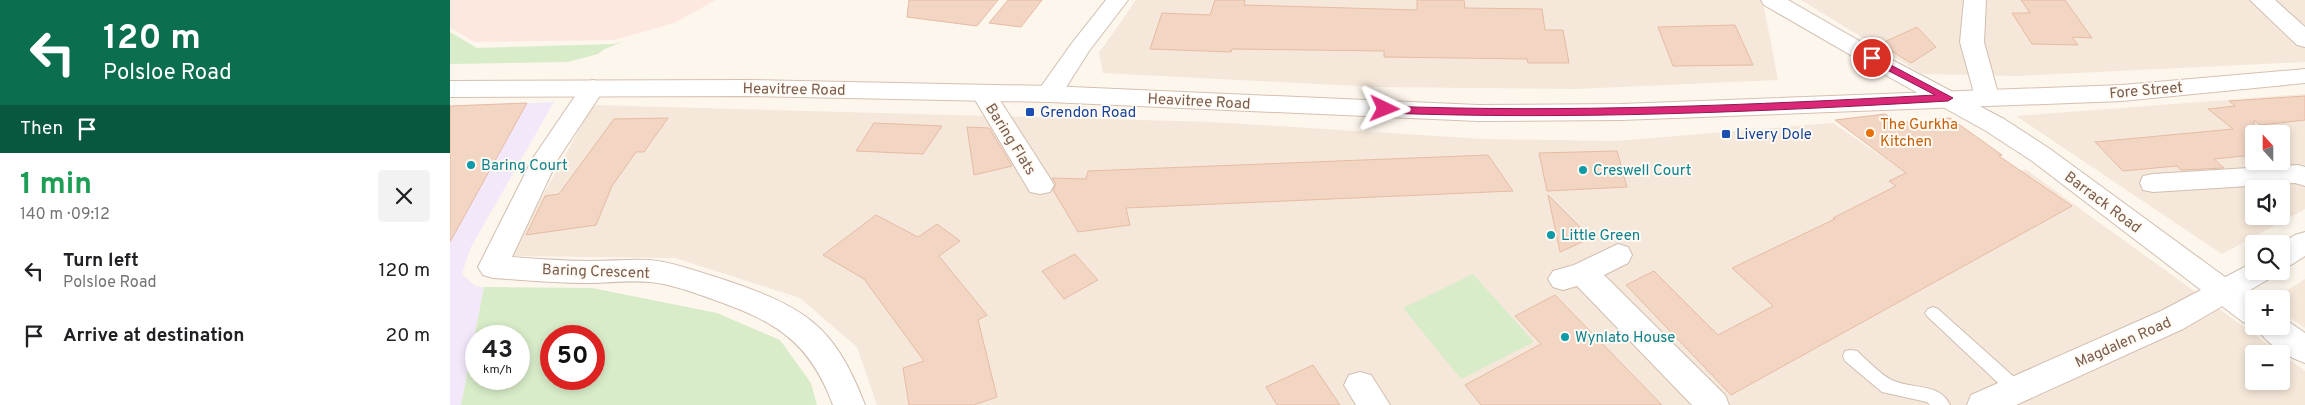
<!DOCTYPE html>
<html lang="en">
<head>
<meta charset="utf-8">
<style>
  :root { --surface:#fff; --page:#f2f2f2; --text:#202124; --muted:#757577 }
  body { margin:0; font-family:Overpass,sans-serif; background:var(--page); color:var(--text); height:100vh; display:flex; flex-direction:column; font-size:19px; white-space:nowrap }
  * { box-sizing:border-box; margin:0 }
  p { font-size:16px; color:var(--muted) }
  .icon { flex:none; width:28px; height:28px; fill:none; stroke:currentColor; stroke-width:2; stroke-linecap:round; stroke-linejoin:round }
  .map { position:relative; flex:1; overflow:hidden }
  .sheet { display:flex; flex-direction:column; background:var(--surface); width:450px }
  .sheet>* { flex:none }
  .banner { background:#0b6e4f; color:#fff; overflow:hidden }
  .needle { width:32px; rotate:339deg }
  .controls { position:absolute; left:1795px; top:125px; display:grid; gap:10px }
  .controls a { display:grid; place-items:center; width:45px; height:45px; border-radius:5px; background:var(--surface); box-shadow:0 2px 8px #0003; font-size:25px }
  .speed { position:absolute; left:15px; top:325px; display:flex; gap:10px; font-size:25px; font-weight:700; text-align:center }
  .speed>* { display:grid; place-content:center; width:65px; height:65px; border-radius:50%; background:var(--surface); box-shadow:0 2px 8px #0003; line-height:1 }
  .speed small { font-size:12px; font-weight:400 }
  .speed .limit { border:8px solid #d22; background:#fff; color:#111 }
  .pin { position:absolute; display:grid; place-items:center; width:42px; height:42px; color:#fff; margin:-21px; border:2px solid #fff; border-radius:50%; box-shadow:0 1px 5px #0007 }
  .me { position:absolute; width:55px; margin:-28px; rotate:92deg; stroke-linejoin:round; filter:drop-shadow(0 0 4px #0008) }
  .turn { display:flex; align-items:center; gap:18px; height:105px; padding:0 20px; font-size:22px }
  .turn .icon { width:65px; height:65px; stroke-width:2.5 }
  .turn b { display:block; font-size:35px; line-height:42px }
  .then { display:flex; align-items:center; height:48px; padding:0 20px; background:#0003; gap:10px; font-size:19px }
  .round { display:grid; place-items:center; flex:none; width:52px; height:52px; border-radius:5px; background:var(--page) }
  .head { display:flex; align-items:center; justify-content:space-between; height:85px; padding:0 20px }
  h1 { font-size:30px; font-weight:700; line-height:38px; color:#1e9e55 }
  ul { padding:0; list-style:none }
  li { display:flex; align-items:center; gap:15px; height:65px; padding:0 20px }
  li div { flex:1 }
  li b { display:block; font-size:19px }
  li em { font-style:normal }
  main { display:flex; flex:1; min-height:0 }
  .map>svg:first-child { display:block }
  .residential { fill:#f5e8da; fill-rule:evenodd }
  .commercial { fill:#fde8e0 }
  .education { fill:#f3e8fa }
  .green { fill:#d8ecc9; fill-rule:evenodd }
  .building { fill:#f3d5c3; stroke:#e6bba3 }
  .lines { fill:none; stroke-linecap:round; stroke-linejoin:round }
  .service-casing { stroke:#d1beb0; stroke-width:2 }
  .minor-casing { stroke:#d1beb0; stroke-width:2 }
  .tertiary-casing { stroke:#d1beb0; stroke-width:2 }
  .secondary-casing { stroke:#d6c0b0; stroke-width:2 }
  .service { fill:#fff; fill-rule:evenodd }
  .minor { fill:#fff; fill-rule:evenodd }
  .tertiary { fill:#fff; fill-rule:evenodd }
  .secondary { fill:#fff; fill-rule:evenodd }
  .route { fill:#db2777; stroke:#8e194d }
  .transit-dot { fill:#1a4fb4; stroke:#fffaf3; stroke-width:2 }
  .food-dot { fill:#e8710a; stroke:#fffaf3; stroke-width:2 }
  .culture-dot { fill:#0f9aa8; stroke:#fffaf3; stroke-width:2 }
  .labels { text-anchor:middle; stroke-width:4; stroke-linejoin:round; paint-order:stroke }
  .street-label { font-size:15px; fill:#7a5c4d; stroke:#fffaf3 }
  .transit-label { font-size:15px; fill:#164399; stroke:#fffaf3; text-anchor:start }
  .food-label { font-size:15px; fill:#c56008; stroke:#fffaf3; text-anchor:start }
  .culture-label { font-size:15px; fill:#0d838f; stroke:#fffaf3; text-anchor:start }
</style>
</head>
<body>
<main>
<section class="sheet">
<div class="banner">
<div class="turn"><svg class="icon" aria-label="left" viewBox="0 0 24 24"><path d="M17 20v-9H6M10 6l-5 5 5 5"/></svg><div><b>120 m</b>Polsloe Road</div></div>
<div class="then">Then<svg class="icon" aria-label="arrive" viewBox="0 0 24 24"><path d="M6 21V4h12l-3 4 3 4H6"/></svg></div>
</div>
<div class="head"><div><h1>1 min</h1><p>140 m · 09:12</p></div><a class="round"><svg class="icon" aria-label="close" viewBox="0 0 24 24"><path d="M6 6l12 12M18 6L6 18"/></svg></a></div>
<ul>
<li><svg class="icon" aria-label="left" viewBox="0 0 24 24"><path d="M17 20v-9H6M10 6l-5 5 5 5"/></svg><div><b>Turn left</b><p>Polsloe Road</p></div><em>120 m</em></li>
<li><svg class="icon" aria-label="arrive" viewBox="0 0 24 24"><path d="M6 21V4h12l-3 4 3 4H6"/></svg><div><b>Arrive at destination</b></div><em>20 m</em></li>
</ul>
</section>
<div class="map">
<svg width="1855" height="405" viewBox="0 0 1855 405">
  <rect width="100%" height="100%" fill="#fdf6ec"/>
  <!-- residential -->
  <path class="residential" d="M686,0H1310L1313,2L1328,80L1126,89L925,87L653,73L649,53Z
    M1351,0H1855V62L1566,76L1472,74Z
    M1855,94V209L1772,254L1566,116ZM1804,134H1831V161H1804ZM1804,189H1831V216H1804Z
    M143,105L762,122L1035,139L1166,141L1383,123L1456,173L1542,186L1575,169L1855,371V405H427L407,347L350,298L225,258L59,256ZM1804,354H1831V381H1804Z
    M1855,279V328L1831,312V299H1823Z"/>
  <!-- commercial -->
  <path class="commercial" d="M0,0H266L224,23L165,40L25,42L0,28Z"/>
  <!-- education -->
  <path class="education" d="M104,102L20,249L12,274L25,286L34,287L11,405H0V106Z"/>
  <!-- green -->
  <path class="green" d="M0,32L27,48L163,44L174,41L153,50L148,54L118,62L0,64Z
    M1023,274L1084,342L1011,379L953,308Z
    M34,287L142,288L267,313L330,340L361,383L367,405H11ZM26,336H69V379H26ZM101,336H144V379H101Z"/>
  <!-- building -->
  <path class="building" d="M459,0H548L527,26L457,17Z
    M558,0H592L571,27L539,23Z
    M765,0H795L794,5L967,10V0H1014L1015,8L1092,9L1095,30H1113L1119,63H1078L1077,59L934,57V51L782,49L781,52L700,49L712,13L760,15Z
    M1571,0H1615L1642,38L1622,37L1628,45L1582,44L1562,13H1580Z
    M1285,25L1303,65L1223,66L1208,27Z
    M1467,27L1486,47L1461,63L1430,44Z
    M1855,96V120L1810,125L1804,120V155L1764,159L1774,168L1731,170L1727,166L1673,171L1645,142L1783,129L1758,109L1785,106L1779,101Z
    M77,103L0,242V106Z
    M1435,114L1448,123L1500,118L1552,155L1549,156L1622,206L1281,395L1176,285L1204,271L1268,335L1323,306L1282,268L1385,219L1383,218L1446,186L1439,181L1456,173L1385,120Z
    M218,118L194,152H186L162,186L146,225L76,235L95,196L109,194L164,119Z
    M424,123L492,126L473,154L406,151Z
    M517,127L539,128L562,166L524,175Z
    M1167,151L1177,187L1097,191L1089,153Z
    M1038,155L1063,191L676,208L680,225L628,232L603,190L606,184L602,178L636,179L638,171Z
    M1098,195L1141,238L1110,252Z
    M426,215L468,237L487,224L510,241L489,256L537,315L528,320L547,397L524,405H459L453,368L474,361L414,279L373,255Z
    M625,254L648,280L614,299L592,271Z
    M1105,295L1212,405H1031L1015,385L1091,344L1065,316Z
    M863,365L890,405H827L816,387Z"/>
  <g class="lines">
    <defs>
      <path id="service" d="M1483,307L1488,309L1573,385L1575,390L1573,395L1567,397L1561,395L1478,317L1475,313L1478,309Z
        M1401,350L1407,351C1416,359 1433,377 1444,381C1463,389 1490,383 1500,405H1480L1477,402L1432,392L1395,361L1393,356L1395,351Z"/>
      <path id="minor" d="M656,0H678L639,51L608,100L599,102L590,100L587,94L590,88L622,43Z
        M1514,0H1536L1534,42L1549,97L1546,103L1537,105L1528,103L1525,97L1510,42Z
        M1800,0H1825L1855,27V47L1847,45Z
        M143,80L152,83L155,88L108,159L62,257C89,259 115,261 142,261C161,261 180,259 199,260C224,262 248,272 272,279C352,306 384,323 415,405H383C359,340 324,321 262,299C242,292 221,284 200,282C179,280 159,283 138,283C107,283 75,280 43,278L33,275L28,267L83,158L134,83Z
        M533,85L542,88L600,178L604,185L600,192L590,194L580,192L521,93L524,88Z
        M1848,165L1855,167V186L1845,183L1703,192L1693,190L1690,183L1693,176L1703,174Z
        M1855,232V256L1841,265L1831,268L1830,244L1845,235Z
        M1168,244L1178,247L1182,255L1178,263L1154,275L1275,395L1279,405H1242L1127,286L1113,290L1103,287L1098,279L1103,271L1124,265Z
        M1804,262V271H1824L1819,279L1733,329L1566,405H1517L1521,395L1711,311Z
        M910,372L921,375L940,405H906L894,385L899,375Z"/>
      <path id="tertiary" d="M1311,0H1338L1446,62L1554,119L1600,149L1805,299H1804V326L1793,322L1582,161L1536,131L1430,72L1314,5Z
        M1832,317L1855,333V363C1838,357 1814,343 1806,326H1831Z"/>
      <path id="secondary" d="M1855,69V83L1672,101L1171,120L1028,121L599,102L297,96L0,97V81L297,80L599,86L1028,105L1171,104L1672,85Z"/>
    </defs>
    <!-- service casing -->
    <use href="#service" class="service-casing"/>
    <!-- minor casing -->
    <use href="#minor" class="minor-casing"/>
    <!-- tertiary casing -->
    <use href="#tertiary" class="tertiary-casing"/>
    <!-- secondary casing -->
    <use href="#secondary" class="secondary-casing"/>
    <!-- service -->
    <use href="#service" class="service"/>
    <!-- minor -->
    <use href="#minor" class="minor"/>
    <!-- tertiary -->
    <use href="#tertiary" class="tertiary"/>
    <!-- secondary -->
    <use href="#secondary" class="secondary"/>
  </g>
  <!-- route -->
  <path class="route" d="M1422,55L1503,98L1498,101C1310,112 1123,120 935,113L930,109L935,106C1119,113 1302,105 1485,95L1418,60L1417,58Z"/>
  <!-- markers -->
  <g class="transit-dot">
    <rect x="575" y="107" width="10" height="10" rx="2.5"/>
    <rect x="1271" y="129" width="10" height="10" rx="2.5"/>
  </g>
  <circle class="food-dot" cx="1420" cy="133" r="5"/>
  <g class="culture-dot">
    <circle cx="21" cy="165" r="5"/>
    <circle cx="1133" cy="170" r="5"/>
    <circle cx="1101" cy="235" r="5"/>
    <circle cx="1115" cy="337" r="5"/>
  </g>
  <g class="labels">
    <!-- street labels -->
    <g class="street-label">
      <text transform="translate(344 89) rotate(1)" y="5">Heavitree Road</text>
      <text transform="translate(1696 90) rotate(-5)" y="5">Fore Street</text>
      <text transform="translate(749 101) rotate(3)" y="5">Heavitree Road</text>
      <text transform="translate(561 139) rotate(58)" y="5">Baring Flats</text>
      <text transform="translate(1653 202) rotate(37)" y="5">Barrack Road</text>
      <text transform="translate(146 271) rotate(2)" y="5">Baring Crescent</text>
      <text transform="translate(1673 342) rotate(-24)" y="5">Magdalen Road</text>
    </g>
    <!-- transit labels -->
    <g class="transit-label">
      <text x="590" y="117">Grendon Road</text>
      <text x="1286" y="139">Livery Dole</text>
    </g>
    <!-- food labels -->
    <g class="food-label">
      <text x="1430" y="129">The Gurkha<tspan x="1430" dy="17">Kitchen</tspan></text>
    </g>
    <!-- culture labels -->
    <g class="culture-label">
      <text x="31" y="170">Baring Court</text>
      <text x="1143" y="175">Creswell Court</text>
      <text x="1111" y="240">Little Green</text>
      <text x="1125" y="342">Wynlato House</text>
    </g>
  </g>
</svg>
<div class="controls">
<a><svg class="needle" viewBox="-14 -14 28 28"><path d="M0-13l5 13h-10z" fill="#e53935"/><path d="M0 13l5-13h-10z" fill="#757577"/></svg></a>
<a><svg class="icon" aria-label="sound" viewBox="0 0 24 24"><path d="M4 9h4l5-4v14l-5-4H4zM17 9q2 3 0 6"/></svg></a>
<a><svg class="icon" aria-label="search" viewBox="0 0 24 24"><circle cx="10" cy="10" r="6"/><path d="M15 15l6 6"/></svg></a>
<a>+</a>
<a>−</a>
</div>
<div class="speed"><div>43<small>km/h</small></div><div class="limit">50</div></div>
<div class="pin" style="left:1422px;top:58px;background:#d93025"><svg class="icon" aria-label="arrive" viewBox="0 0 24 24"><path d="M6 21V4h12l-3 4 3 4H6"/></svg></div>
<svg class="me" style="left:935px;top:109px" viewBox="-20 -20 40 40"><path d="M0-17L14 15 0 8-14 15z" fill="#db2777" stroke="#fff" stroke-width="4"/></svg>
</div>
</main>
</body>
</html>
